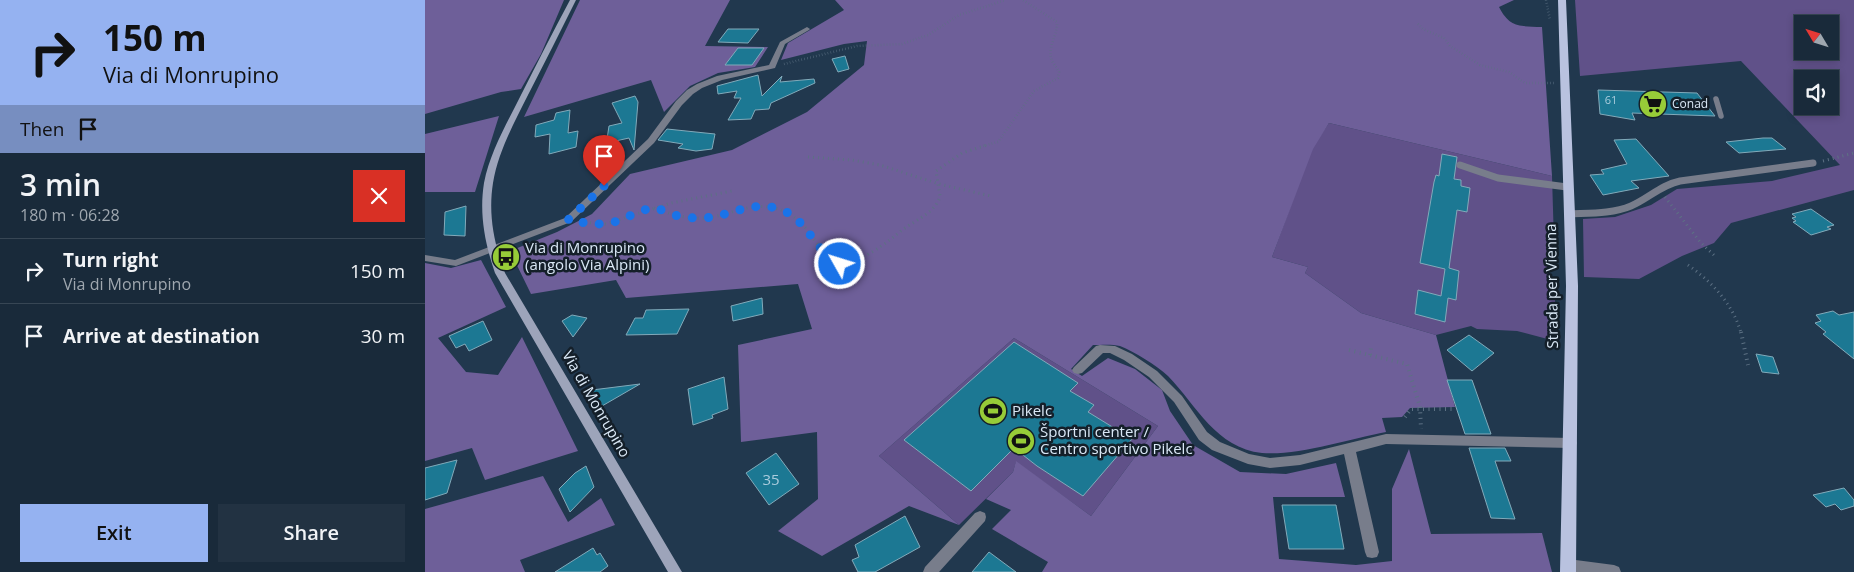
<!DOCTYPE html>
<html lang="en">
<head>
<meta charset="utf-8">
<style>
  :root { --surface:#192a3a; --page:#223242; --text:#f1f3f6; --muted:#9fa7af; --line:#374654; --accent:#95b2f1 }
  body { margin:0; font-family:"Open Sans",sans-serif; background:var(--page); color:var(--text); height:100vh; display:flex; flex-direction:column; font-size:19px; white-space:nowrap }
  * { box-sizing:border-box; margin:0 }
  p { font-size:16px; color:var(--muted) }
  .icon { flex:none; width:28px; height:28px; fill:none; stroke:currentColor; stroke-width:2; stroke-linecap:round; stroke-linejoin:round }
  .map { position:relative; flex:1; overflow:hidden }
  .side { display:flex; flex-direction:column; background:var(--surface); width:425px }
  .side>* { flex:none }
  .banner { background:#95b2f1; color:#111; overflow:hidden }
  .needle { width:32px; rotate:308deg }
  .fabs { position:absolute; left:1369px; top:15px; display:grid; gap:10px }
  .fabs a { display:grid; place-items:center; width:45px; height:45px; border-radius:0px; background:var(--surface); box-shadow:0 2px 8px #0003,0 0 0 1px var(--line); font-size:25px }
  .pin { position:absolute; display:grid; place-items:center; width:42px; height:42px; color:#fff; margin:-51px -21px; border-radius:50% 50% 50% 0; rotate:-45deg; box-shadow:0 0 5px #0007 }
  .pin .icon { rotate:45deg }
  .me { position:absolute; width:55px; margin:-28px; rotate:309deg; stroke-linejoin:round; filter:drop-shadow(0 0 4px #0008) }
  .turn { display:flex; align-items:center; gap:18px; height:105px; padding:0 20px; font-size:22px }
  .turn .icon { width:65px; height:65px; stroke-width:2.5 }
  .turn b { display:block; font-size:35px; line-height:42px }
  .then { display:flex; align-items:center; height:48px; padding:0 20px; background:#0003; gap:10px; font-size:19px }
  .round { display:grid; place-items:center; flex:none; width:52px; height:52px; border-radius:0px; background:var(--page) }
  .summary { display:flex; align-items:center; justify-content:space-between; height:85px; padding:0 20px }
  h1 { font-size:30px; font-weight:600; line-height:38px }
  .action { display:flex; gap:10px; margin-top:auto; padding:10px 20px }
  .action a { flex:1; height:58px; border-radius:0px; background:var(--accent); color:#111; font-size:20px; font-weight:600; line-height:58px; text-align:center }
  .action a+a { background:var(--page); color:var(--text) }
  ul { padding:0; list-style:none }
  li { display:flex; align-items:center; gap:15px; height:65px; padding:0 20px; border-top:1px solid var(--line) }
  li div { flex:1 }
  li b { display:block; font-size:19px }
  li em { font-style:normal }
  main { display:flex; flex:1; min-height:0 }
  .map>svg:first-child { display:block }
  .green { fill:#605189; fill-rule:evenodd }
  .forest { fill:#6e5f99 }
  .building { fill:#1c7893; stroke:#82aaba }
  .lines { fill:none; stroke-linecap:round; stroke-linejoin:round }
  .path-far2 { stroke:#5d7184; stroke-width:2.5; stroke-dasharray:0.5 2.5; stroke-linecap:butt }
  .path-far1 { stroke:#5d7184; stroke-width:3; stroke-dasharray:1 4; stroke-linecap:butt }
  .path { stroke:#5d7184; stroke-width:4; stroke-dasharray:1 4.5; stroke-linecap:butt }
  .lane-far1 { stroke:#787d8b; stroke-width:5.5 }
  .lane { stroke:#787d8b; stroke-width:7 }
  .street { fill:#787d8b; fill-rule:evenodd }
  .secondary { fill:#9da4ba; fill-rule:evenodd }
  .primary { fill:#b9c2df; fill-rule:evenodd }
  .route { stroke:#1a73e8; stroke-width:9; stroke-dasharray:0 16.2 }
  .labels { text-anchor:middle; stroke-width:5; stroke-linejoin:round; paint-order:stroke }
  .far-number-label { font-size:11px; fill:#acd }
  .far-poi-label { font-size:12px; fill:#dae8f6; stroke:#141f29; text-anchor:start }
  .poi-label { font-size:15px; fill:#dae8f6; stroke:#141f29; text-anchor:start }
  .street-label { font-size:15px; fill:#dae8f6; stroke:#141f29 }
  .near-number-label { font-size:15px; fill:#acd }
</style>
</head>
<body>
<main>
<section class="side">
<div class="banner">
<div class="turn"><svg class="icon" aria-label="right" viewBox="0 0 24 24"><path d="M7 20v-9h11M14 6l5 5-5 5"/></svg><div><b>150 m</b>Via di Monrupino</div></div>
<div class="then">Then<svg class="icon" aria-label="arrive" viewBox="0 0 24 24"><path d="M6 21V4h12l-3 4 3 4H6"/></svg></div>
</div>
<div class="summary"><div><h1>3 min</h1><p>180 m · 06:28</p></div><a class="round" style="background:#d93025;color:#fff"><svg class="icon" aria-label="close" viewBox="0 0 24 24"><path d="M6 6l12 12M18 6L6 18"/></svg></a></div>
<ul>
<li><svg class="icon" aria-label="right" viewBox="0 0 24 24"><path d="M7 20v-9h11M14 6l5 5-5 5"/></svg><div><b>Turn right</b><p>Via di Monrupino</p></div><em>150 m</em></li>
<li><svg class="icon" aria-label="arrive" viewBox="0 0 24 24"><path d="M6 21V4h12l-3 4 3 4H6"/></svg><div><b>Arrive at destination</b></div><em>30 m</em></li>
</ul>
<div class="action"><a>Exit</a><a>Share</a></div>
</section>
<div class="map">
<svg width="1429" height="572" viewBox="0 0 1429 572">
  <rect width="100%" height="100%" fill="#21384e"/>
  <!-- green -->
  <path class="green" d="M1150,0H1429V190L1306,223L1289,243L1257,256L1214,279L1159,277L1158,219L1190,217L1226,205L1252,189L1347,181L1415,165L1316,61L1155,76ZM1378,24H1405V51H1378ZM1378,79H1405V106H1378Z
    M904,123L1127,176L1129,243L1123,245L1125,256L1124,275L1130,280V341L1092,331L1052,329L1046,326L1011,335L936,313L880,273L883,267L847,257L887,148Z
    M589,338L733,426L666,516L591,462L588,472L534,525L454,456Z"/>
  <!-- forest -->
  <path class="forest" d="M0,0H139L116,54L96,89L76,92L0,114Z
    M155,0H305L280,46L343,47L330,67L293,73L265,86L239,112L226,80L99,117Z
    M410,0H1089L1074,7C1085,28 1094,26 1117,27L1127,176L904,123L888,149L847,257L883,267L880,273L936,313L1011,335L1030,407L985,408L977,417L957,418L961,432C925,439 872,456 837,453C791,448 772,406 743,376C731,365 710,352 695,346C687,344 676,345 668,345L646,369L657,376L683,358L710,369L737,390L745,411L768,445L815,472L861,474L911,463L920,497H848L854,559L931,565L967,561V489L984,449L1006,534L1117,533L1127,572H617L623,562L567,529L586,510L561,499L588,472L591,461L666,516L733,426L589,338L454,456L534,525L484,506L397,556L353,531L393,499L392,432L316,442L313,345L387,329L373,284L201,298L191,280L106,294L85,251L132,232L167,214L205,174L307,150L382,112L439,65L442,41L419,44L356,60L363,43L419,10Z
    M74,116L50,192H0V134Z
    M56,260L81,307L13,338L41,372L73,375L97,337L153,451L60,480L47,448L0,461V263L26,268Z
    M118,476L143,522L176,498L190,525L95,560L100,572H0V509Z"/>
  <!-- building -->
  <path class="building" d="M303,29H334L323,43L293,42Z
    M313,48H339L327,65H300Z
    M420,56L424,69L413,72L407,59Z
    M333,75L337,96L357,76L355,82L389,79L390,83L346,103L344,109L330,110L326,119L303,120L316,98H309L312,91L293,94L292,86Z
    M1173,90L1272,93L1290,116L1207,113L1210,120L1175,114Z
    M210,96L213,102L209,150L204,138L186,142V139H182L184,126L197,123L187,103Z
    M145,110L143,133L153,131L151,147L124,154L125,134L110,137L111,125L129,120L131,113Z
    M242,129L290,134L287,149L271,151L253,148L258,144L233,140Z
    M1338,138H1347L1361,149L1314,153L1301,142Z
    M1211,139L1244,176L1206,181L1214,188L1178,195L1165,175L1179,174L1176,170L1202,164L1189,140Z
    M1017,154L1032,157L1029,179L1036,180V186L1045,188L1042,212L1032,210L1024,268L1034,271L1031,300L1023,298L1020,322L990,314L993,290L1016,296L1020,269L995,263L1009,182L1011,175L1014,176Z
    M41,206L40,236L19,235L20,212Z
    M1386,209L1409,225L1402,227L1406,229L1386,235L1368,222L1371,221L1367,218L1371,217L1367,214Z
    M337,298L338,314L308,321L306,306Z
    M264,309L252,334L201,335L210,318H218L221,310Z
    M1408,311L1414,315L1429,312V359L1398,334L1401,332L1390,323L1396,321L1391,315Z
    M147,315L162,318L148,337L137,321Z
    M58,321L67,340L44,351L40,344L31,348L24,336Z
    M1044,335L1069,353L1047,371L1022,350Z
    M589,342L653,383L645,391L669,405L663,412L707,439L658,496L612,466L589,448L546,491L479,440Z
    M1331,354L1348,357L1354,374L1337,372Z
    M299,377L303,409L287,415L288,418L268,425L263,389Z
    M1022,380H1047L1066,434H1040Z
    M215,384L177,406L167,390Z
    M1044,448H1080L1086,461H1070L1090,519L1066,518Z
    M351,453L374,484L344,505L321,473Z
    M32,460L22,493L0,500V468Z
    M161,466L169,487L145,512L134,489L150,473Z
    M1419,488L1429,500V506L1416,510L1410,504L1401,507L1388,495Z
    M857,505H911L919,549H864Z
    M480,516L495,547L450,572H433L427,560L434,557L430,545Z
    M168,548L172,555L175,553L183,566L175,572H130Z
    M564,552L591,572H547Z"/>
  <g class="lines">
    <!-- path-far2 -->
    <path class="path-far2" d="M1121,0L1125,20
      M993,24L998,29L1019,38L1025,46L1055,65L1084,72L1100,83H1129
      M359,64L432,46L477,44L503,35L534,15L581,0
      M558,146L573,142L609,91L633,78L634,72C632,67 627,63 626,58C623,46 633,34 632,22L598,0"/>
    <!-- path-far1 -->
    <path class="path-far1" d="M383,157L427,160L455,165L514,184L566,196
      M1398,161L1429,153
      M1240,197L1276,243L1291,257
      M229,208C248,215 268,221 288,217C307,213 325,204 344,207C409,216 380,310 476,231C488,221 511,213 515,196L511,171L537,153L562,145
      M155,222L181,224L246,203L307,191
      M1263,265C1287,282 1308,304 1316,333"/>
    <!-- path -->
    <path class="path" d="M1316,332L1323,365
      M924,350L982,364L995,407L996,429
      M945,355L946,348
      M980,417L986,409H1030"/>
    <!-- lane-far1 -->
    <path class="lane-far1" d="M1291,99L1296,116"/>
    <!-- lane -->
    <path class="lane" d="M1035,165L1073,178L1142,187
      M1144,214C1164,213 1187,214 1206,206C1224,198 1236,185 1255,181L1388,163"/>
    <!-- street -->
    <path class="street" d="M382,27L385,29L384,30L360,44L350,68L297,80L277,88L268,94L257,105L229,143L146,222L31,266L0,261V255L30,260L140,218L223,139L251,101L262,90L272,84L292,76L344,65L355,42Z
      M675,345L690,346L707,354L732,371L757,396L782,432L795,442L824,454L845,458L875,455L961,434L1146,438L1150,439L1152,443L1150,447L1146,448L961,444L931,452L954,552L952,557L947,558L942,557L940,552L919,454L875,465L845,468L823,464L787,450L774,440L749,402L724,377L699,360L685,353H678L657,373L653,374L649,373L647,370L649,367L671,346Z
      M555,511L560,513L561,517L560,521L514,572H498L500,567L550,513Z
      M1143,559L1189,565L1194,567L1196,572H1142L1138,571L1136,566L1138,561Z"/>
    <!-- secondary -->
    <path class="secondary" d="M145,0H151C135,32 119,64 103,95C89,123 73,152 68,183C63,214 69,244 80,273L257,572H243L70,273C60,244 54,214 59,183C65,152 82,123 96,95C112,63 128,32 145,0Z"/>
    <!-- primary -->
    <path class="primary" d="M1133,0H1141L1153,286L1151,572H1135L1141,286Z"/>
  </g>
  <g class="lines">
    <!-- route -->
    <path class="route" d="M179,186L143,220C161,223 177,227 195,220C205,216 216,210 227,208C235,208 245,214 253,216C264,218 276,219 287,217C310,213 330,201 354,209C383,218 389,252 415,264"/>
  </g>
  <!-- icons -->
  <defs>
    <symbol id="supermarket-disc" viewBox="-11 -11 22 22"><circle r="9.5" fill="#97cc38" stroke="#141f29"/><path d="M-6-5.5h2.5l.6 2H6L4.5 2H-2.5L-4.4-4H-6ZM-1.5 3.2a1.3 1.3 0 1 0 .1 0ZM3 3.2a1.3 1.3 0 1 0 .1 0Z" fill="#111"/></symbol>
    <symbol id="bus-disc" viewBox="-11 -11 22 22"><circle r="9.5" fill="#97cc38" stroke="#141f29"/><path d="M-5-6H5V4H4V6H2V4H-2V6H-4V4H-5ZM-3.5-4V0h7V-4ZM-3.5 1.2v1.5H-2V1.2ZM2 1.2v1.5H3.5V1.2Z" fill="#111"/></symbol>
    <symbol id="stadium-disc" viewBox="-11 -11 22 22"><circle r="9.5" fill="#97cc38" stroke="#141f29"/><path d="M0-5a6.5 5 0 1 0 0 10a6.5 5 0 1 0 0-10ZM-3.5-1.8h7v3.6h-7Z" fill="#111"/></symbol>
  </defs>
  <g fill-rule="evenodd">
    <use href="#supermarket-disc" x="1212" y="88" width="32" height="32"/>
    <use href="#bus-disc" x="65" y="241" width="32" height="32"/>
    <use href="#stadium-disc" x="552" y="395" width="32" height="32"/>
    <use href="#stadium-disc" x="580" y="425" width="32" height="32"/>
  </g>
  <g class="labels">
    <!-- far-number labels -->
    <g class="far-number-label">
      <text x="1186" y="104">61</text>
    </g>
    <!-- far-poi labels -->
    <g class="far-poi-label">
      <text x="1247" y="108">Conad</text>
    </g>
    <!-- poi labels -->
    <g class="poi-label">
      <text x="100" y="253">Via di Monrupino<tspan x="100" dy="17">(angolo Via Alpini)</tspan></text>
      <text x="587" y="416">Pikelc</text>
      <text x="615" y="437">Športni center /<tspan x="615" dy="17">Centro sportivo Pikelc</tspan></text>
    </g>
    <!-- street labels -->
    <g class="street-label">
      <text transform="translate(1127 286) rotate(-91)" y="5">Strada per Vienna</text>
      <text transform="translate(171 404) rotate(60)" y="5">Via di Monrupino</text>
    </g>
    <!-- near-number labels -->
    <g class="near-number-label">
      <text x="346" y="485">35</text>
    </g>
  </g>
</svg>
<div class="fabs">
<a><svg class="needle" viewBox="-14 -14 28 28"><path d="M0-13l5 13h-10z" fill="#e53935"/><path d="M0 13l5-13h-10z" fill="#9fa7af"/></svg></a>
<a><svg class="icon" aria-label="sound" viewBox="0 0 24 24"><path d="M4 9h4l5-4v14l-5-4H4zM17 9q2 3 0 6"/></svg></a>
</div>
<div class="pin" style="left:179px;top:186px;background:#d93025"><svg class="icon" aria-label="arrive" viewBox="0 0 24 24"><path d="M6 21V4h12l-3 4 3 4H6"/></svg></div>
<svg class="me" style="left:415px;top:264px" viewBox="-20 -20 40 40"><circle r="17" fill="#1a73e8" stroke="#fff" stroke-width="3"/><path d="M0-11L8 9 0 5-8 9z" fill="#fff"/></svg>
</div>
</main>
</body>
</html>
